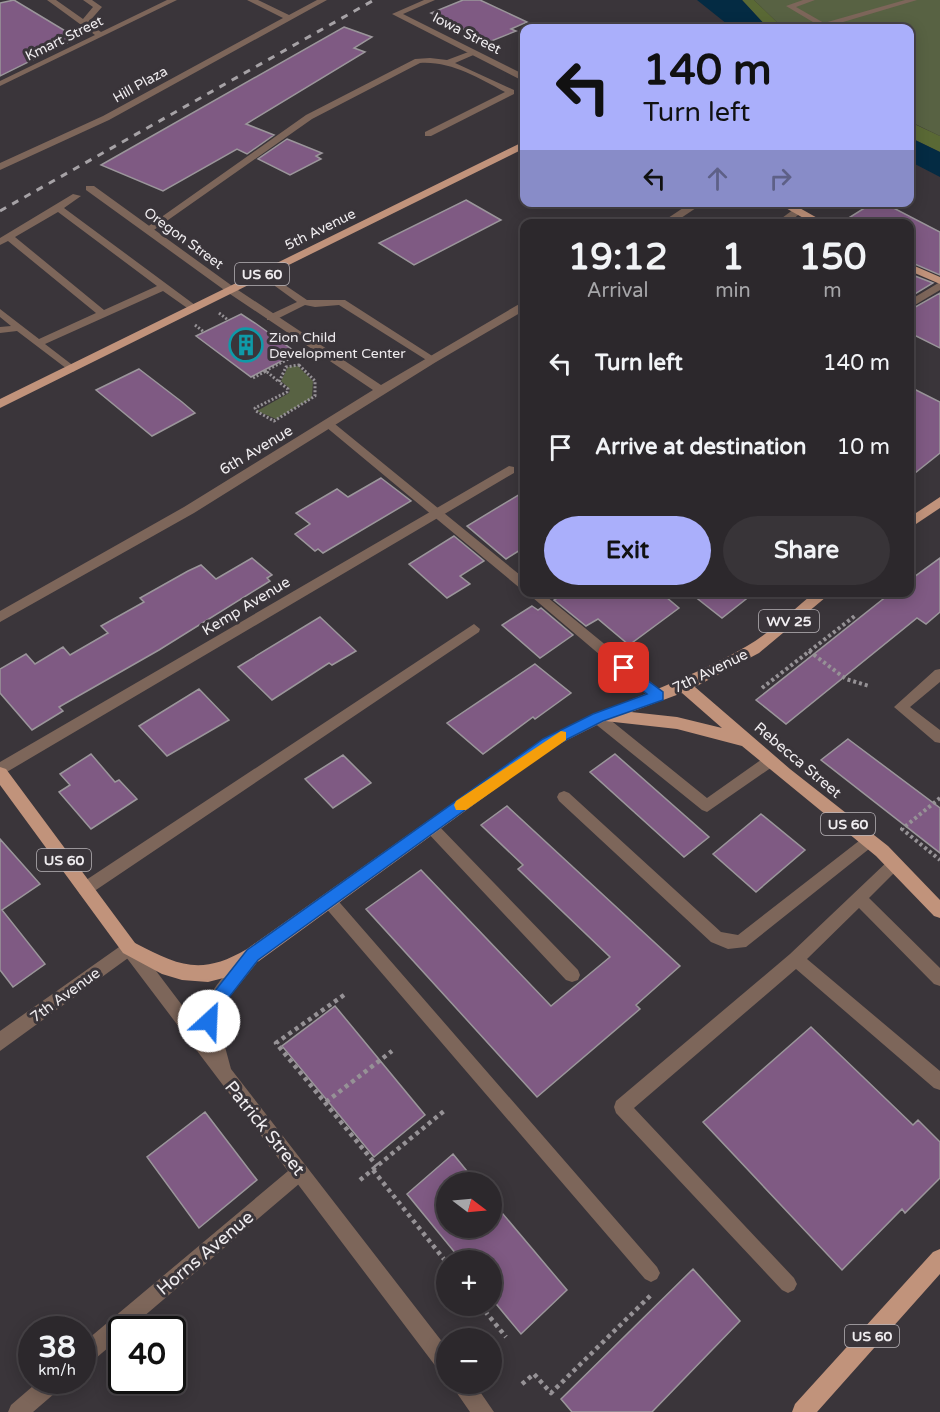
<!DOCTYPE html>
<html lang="en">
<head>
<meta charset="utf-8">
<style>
  :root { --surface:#2c282c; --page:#383438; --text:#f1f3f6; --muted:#a6a6a9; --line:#484448; --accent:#aaaffb }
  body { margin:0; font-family:"Varela Round",sans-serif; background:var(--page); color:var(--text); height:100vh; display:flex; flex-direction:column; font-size:22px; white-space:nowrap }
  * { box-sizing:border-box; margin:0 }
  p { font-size:20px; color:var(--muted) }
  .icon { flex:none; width:33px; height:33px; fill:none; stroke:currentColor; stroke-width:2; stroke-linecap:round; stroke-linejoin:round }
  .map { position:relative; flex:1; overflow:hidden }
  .sheet { position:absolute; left:520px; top:219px; width:394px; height:378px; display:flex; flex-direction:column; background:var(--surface); border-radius:12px; box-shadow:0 3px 15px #0003,0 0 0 2px var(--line) }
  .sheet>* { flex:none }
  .guide { position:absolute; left:520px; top:24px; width:394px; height:183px; border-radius:12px; box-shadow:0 3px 15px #0003,0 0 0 2px var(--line); background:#aaaffb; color:#111; overflow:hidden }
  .needle { width:39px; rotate:106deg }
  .tools { position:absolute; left:436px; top:1172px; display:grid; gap:12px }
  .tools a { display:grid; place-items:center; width:66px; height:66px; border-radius:50%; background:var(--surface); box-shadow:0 3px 15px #0003,0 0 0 2px var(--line); font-size:30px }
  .speed { position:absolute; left:18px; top:1316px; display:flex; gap:12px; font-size:30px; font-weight:700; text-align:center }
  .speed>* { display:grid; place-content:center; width:78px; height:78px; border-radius:50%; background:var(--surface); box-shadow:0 3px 15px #0003,0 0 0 2px var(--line); line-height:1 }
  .speed small { font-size:15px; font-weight:400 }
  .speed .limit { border:3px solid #111; border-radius:9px; background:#fff; color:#111 }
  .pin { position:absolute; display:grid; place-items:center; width:51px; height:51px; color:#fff; margin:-26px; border-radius:12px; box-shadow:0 3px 9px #0006 }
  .me { position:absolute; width:66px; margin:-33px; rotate:25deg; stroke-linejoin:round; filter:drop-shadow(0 0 4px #0008) }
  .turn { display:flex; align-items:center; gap:21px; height:126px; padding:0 24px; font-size:27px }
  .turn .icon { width:78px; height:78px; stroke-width:2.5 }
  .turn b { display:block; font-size:42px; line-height:51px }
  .lanes { display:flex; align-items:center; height:57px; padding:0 24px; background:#0003; justify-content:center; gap:30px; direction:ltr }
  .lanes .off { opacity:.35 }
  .eta { display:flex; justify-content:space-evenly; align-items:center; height:102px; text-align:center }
  .eta b { font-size:36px; font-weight:700; line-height:42px }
  .button { display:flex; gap:12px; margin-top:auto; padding:12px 24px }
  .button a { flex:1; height:69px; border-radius:36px; background:var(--accent); color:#111; font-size:24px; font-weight:700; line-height:69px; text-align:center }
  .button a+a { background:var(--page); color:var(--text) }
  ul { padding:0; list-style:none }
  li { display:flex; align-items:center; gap:18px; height:84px; padding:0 24px }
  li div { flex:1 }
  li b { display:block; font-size:22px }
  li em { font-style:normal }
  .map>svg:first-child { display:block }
  .green { fill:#586243 }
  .forest { fill:#5a6935 }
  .water { fill:#042b43 }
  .building { fill:#7f5a83; stroke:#9b969b; stroke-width:1.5 }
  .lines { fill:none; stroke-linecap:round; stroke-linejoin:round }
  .path-far2 { stroke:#969296; stroke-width:3; stroke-dasharray:2 2; stroke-linecap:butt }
  .path-far1 { stroke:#969296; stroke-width:4; stroke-dasharray:3 3; stroke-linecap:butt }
  .path { stroke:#969296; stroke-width:4.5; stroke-dasharray:4 4; stroke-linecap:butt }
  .service { fill:#7d665a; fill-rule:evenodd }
  .minor { fill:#7d665a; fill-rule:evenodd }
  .tertiary { fill:#7d665a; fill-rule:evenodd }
  .primary { fill:#c1937b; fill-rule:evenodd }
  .rail { stroke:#a6a2a6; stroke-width:3; stroke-dasharray:7 7; stroke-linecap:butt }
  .route { fill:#1a73e8; stroke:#114b97; stroke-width:1.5 }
  .slow { fill:#f59e0b }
  .labels { text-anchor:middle; stroke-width:6; stroke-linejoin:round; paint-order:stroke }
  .far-street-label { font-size:14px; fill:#efecef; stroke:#3a353a }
  .shield { fill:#3a353a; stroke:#b9b5b9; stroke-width:1.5 }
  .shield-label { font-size:14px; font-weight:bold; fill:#efecef }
  .far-poi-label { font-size:14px; fill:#efecef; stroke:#3a353a; text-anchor:start }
  .street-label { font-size:15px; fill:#efecef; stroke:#3a353a }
  .near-street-label { font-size:18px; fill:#efecef; stroke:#3a353a }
</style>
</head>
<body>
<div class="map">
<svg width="940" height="1412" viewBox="0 0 940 1412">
  <rect width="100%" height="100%" fill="#3a353a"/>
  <!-- green -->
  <path class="green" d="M754,0H940V136L911,122L910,28H783Z
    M298,366L313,381L312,398L276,419L257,411L289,393L290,389L281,381L288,367Z"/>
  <!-- forest -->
  <path class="forest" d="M742,0H754L783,28H768Z
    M910,122L940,136V152L911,138Z"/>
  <!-- water -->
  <path class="water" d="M697,0H742L768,28H732Z
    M911,138L940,152V177L911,162Z"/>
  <!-- building -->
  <path class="building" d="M14,0L77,38L0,76V3Z
    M463,0H480L527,22L511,29L516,31L489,42L431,13Z
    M344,27L372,37L354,48L365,52L246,124L274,135L247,154L237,149L163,191L101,165Z
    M287,139L322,153L316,156L321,159L290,175L258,159Z
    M466,200L501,220L414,265L379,243Z
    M874,202H882L940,232V275L910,262V224H839Z
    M910,274L933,283L910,297Z
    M940,293V348L910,333V310Z
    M241,314L255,323L297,353L251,377L196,336Z
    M139,369L182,402L195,413L152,436L96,390Z
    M910,387L940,402V453L910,477Z
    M381,478L411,501L323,553L318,549L315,551L295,534L310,524L296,513L337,489L348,497Z
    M525,491V547L506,559L467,526Z
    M454,536L484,561L460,576L470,584L447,598L409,564Z
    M252,558L272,575L267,578L270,581L159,650L59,707L63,711L32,730L0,693V669L26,654L35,664L63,647L70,655L108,633L101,626L144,602L140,598L188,571L201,565L216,579Z
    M940,558V612L926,624L917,618L786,724L756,700L892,592H910V580Z
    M567,592H660L679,608L629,645L598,619L586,626L554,600Z
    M689,592H755L722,618Z
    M532,606L538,610L541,608L573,635L540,658L502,625Z
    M320,617L356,651L332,665L329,663L272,700L238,667Z
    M535,664L571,693L535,719L533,717L483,754L447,723Z
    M199,689L229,720L167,756L139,726Z
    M848,739L940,808V853L821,760Z
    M91,754L115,782L119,780L137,799L91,829L59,792L70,785L60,774Z
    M615,754L709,837L684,857L590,772Z
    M343,755L371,783L333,808L305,779Z
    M507,806L680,966L636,1005L640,1009L537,1097L366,909L421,870L551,1006L610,957L518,869L523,865L481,825Z
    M761,814L805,850L756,892L713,854Z
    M0,839L40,884L2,910L45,964L13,987L0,970Z
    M335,1006L425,1115L374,1157L282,1046Z
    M811,1027L913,1125L918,1120L940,1142V1178L905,1213L902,1209L842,1270L703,1122Z
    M205,1112L257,1180L199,1228L147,1157Z
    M453,1154L476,1182H447V1227H492V1201L567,1290L521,1334L492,1299V1260H461L407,1194Z
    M693,1269L740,1321L652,1412H572L561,1399Z"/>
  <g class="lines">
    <!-- path-far2 -->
    <path class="path-far2" d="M219,313L228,320
      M195,325L204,332
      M299,365L315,381V396L274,421L256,411L255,408L287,392L288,389L279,382L286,367Z
      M265,371L298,354
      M253,378L266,371L279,382"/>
    <!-- path-far1 -->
    <path class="path-far1" d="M809,651L846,679L869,686
      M762,688L856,615
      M940,798L902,829L940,860"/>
    <!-- path -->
    <path class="path" d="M344,995L276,1043L377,1166
      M326,1102L392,1051
      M373,1170L447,1263
      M360,1180L444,1111
      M480,1305L506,1337
      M522,1384L534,1374L551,1393L652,1294"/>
    <!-- service -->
    <path class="service" d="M47,0H56L83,19L93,7L83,0H92L102,7L88,23L101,32L167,0H177L0,86V81L95,35Z
      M803,0H815L796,7L824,23L905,0H917L823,28L786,6Z
      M471,51L478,53L455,63L514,90V94L431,136H425V132L505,92C478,78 451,61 420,63L312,119L151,232L143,230L306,115L415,59L430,58L447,60Z
      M73,194L81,196L64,208L199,308L194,311L190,310L163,291L45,344L75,367V371L71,372L17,331L0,333V327L11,326L0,317V309L39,339L96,313L8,241L0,245V238ZM58,212L157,286L104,310L15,237Z
      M279,281L307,300H345L437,359L436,361H428L339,305L315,307L305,305L275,320H267V316L297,302L275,286V282Z
      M330,420L525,579V590L521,589L326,427V421Z
      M526,592H541L663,692L665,696L663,700H653Z
      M474,624L480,629L479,632L90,894L85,896L80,894L77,889L80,884Z
      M940,669V682L910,707L940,730V743L935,742L894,707L935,670Z
      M598,713L603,714L707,798L765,757H775L777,761L775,765L707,812L702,810L593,722L591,718L593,714Z
      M564,791L569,793L721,932L738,935L864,837L869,835L874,837L876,841L874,845L746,947L728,949L711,942L559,801L557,797L559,793Z
      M431,821L436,823L578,970L580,975L578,980L572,982L566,980L426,831L424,827L426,823Z
      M894,858L899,860L901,864L899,868L869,898L940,968V986L934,984L859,908L807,959L940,1071V1090L934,1088L796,969L634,1108L794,1278L797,1284L794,1290L788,1293L782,1290L616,1113L614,1107L616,1101L790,954L889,860Z
      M329,894L334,896L657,1267L660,1273L657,1279L651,1282L645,1279L324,906L321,901L324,896Z
      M300,1163L306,1166L309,1172L306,1178L129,1329H122V1336L89,1364L82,1366V1344L294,1166Z
      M40,1380H65L62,1387L33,1412H8L11,1405Z"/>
    <!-- minor -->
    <path class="minor" d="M247,0H258L289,15L317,0H327L109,120L0,170V163L103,116L283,18Z
      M424,0H435L403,14L525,75V82L392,14Z
      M86,186H94L235,288L381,385L521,303L525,302V310L436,362L194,513L0,622V611L184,507L373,390L227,292L86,190Z
      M692,202H705L672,224H659Z
      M794,209L803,211L787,224H774Z
      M940,282V290L910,308V300Z
      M509,466L514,467V473L0,776V762Z
      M129,940L135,943L138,948L135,953L0,1051V1031Z"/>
    <!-- tertiary -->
    <path class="tertiary" d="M129,940L135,943L203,1033C195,1002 226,975 244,952L250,950L256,952L259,958L256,964L223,1005L218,1021L231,1069L447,1348V1376L440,1372L123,953L120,948L123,943Z
      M450,1383H474L494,1412H470Z"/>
    <!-- primary -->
    <path class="primary" d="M525,141V148L0,408V399Z
      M775,202H789L828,224H814Z
      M910,264L940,277V284L910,271Z
      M940,497V508L910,528V517Z
      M815,592H832L759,653L695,687L790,769L888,846L940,900V918L934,916L876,856L742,746L677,729L605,721L553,747L259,961L235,975L208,982L182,980L162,974L123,953L0,785V767L6,769L135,943C179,966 201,976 247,949L543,739C610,705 681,684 747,646C771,632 793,610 815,592ZM682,693L722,728L677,717L631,712Z
      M940,1249V1274L817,1412H792L795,1404L933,1252Z"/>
    <!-- rail -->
    <path class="rail" d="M0,211L374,0"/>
  </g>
  <!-- route -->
  <path class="route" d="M624,663L663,692V700L603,721L552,747L258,960L223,1005L215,1027L209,1029L203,1027L201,1021L211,996L247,950L543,739L593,714L647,694L619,671L617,668Z"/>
  <!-- slow -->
  <path class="slow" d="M561,731L566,732V740L466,810H456L454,805L456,801Z"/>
  <!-- icons -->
  <defs>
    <symbol id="building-ring" viewBox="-11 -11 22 22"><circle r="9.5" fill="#3a353a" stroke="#0f9aa8" stroke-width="1.5"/><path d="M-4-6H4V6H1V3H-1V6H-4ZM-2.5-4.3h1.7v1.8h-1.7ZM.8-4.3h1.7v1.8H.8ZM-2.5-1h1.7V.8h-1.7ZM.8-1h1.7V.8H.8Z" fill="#0f9aa8"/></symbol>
  </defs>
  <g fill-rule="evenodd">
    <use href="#building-ring" x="227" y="326" width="38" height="38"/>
  </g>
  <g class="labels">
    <!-- far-street labels -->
    <g class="far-street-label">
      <text transform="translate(467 33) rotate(27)" y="5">Iowa Street</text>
      <text transform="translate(64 38) rotate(-26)" y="5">Kmart Street</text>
      <text transform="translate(140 84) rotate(-29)" y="5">Hill Plaza</text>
      <text transform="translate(320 229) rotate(-26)" y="5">5th Avenue</text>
      <text transform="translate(184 238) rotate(36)" y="5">Oregon Street</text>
    </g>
    <!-- shield labels -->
    <g class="shield">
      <rect x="235" y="263" width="54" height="22" rx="4.5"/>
      <rect x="759" y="610" width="60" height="22" rx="4.5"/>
      <rect x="821" y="813" width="54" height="22" rx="4.5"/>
      <rect x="37" y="849" width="54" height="22" rx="4.5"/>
      <rect x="845" y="1325" width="54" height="22" rx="4.5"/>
    </g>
    <g class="shield-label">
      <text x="262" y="279">US 60</text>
      <text x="789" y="626">WV 25</text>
      <text x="848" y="829">US 60</text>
      <text x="64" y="865">US 60</text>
      <text x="872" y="1341">US 60</text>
    </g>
    <!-- far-poi labels -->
    <g class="far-poi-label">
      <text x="269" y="342">Zion Child<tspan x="269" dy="16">Development Center</tspan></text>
    </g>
    <!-- street labels -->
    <g class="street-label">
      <text transform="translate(256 450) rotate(-31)" y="5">6th Avenue</text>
      <text transform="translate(246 606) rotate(-31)" y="5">Kemp Avenue</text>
      <text transform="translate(710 671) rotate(-26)" y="5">7th Avenue</text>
      <text transform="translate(798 760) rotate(40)" y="5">Rebecca Street</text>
      <text transform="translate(65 995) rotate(-36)" y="5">7th Avenue</text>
    </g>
    <!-- near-street labels -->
    <g class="near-street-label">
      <text transform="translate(265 1128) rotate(51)" y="6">Patrick Street</text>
      <text transform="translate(205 1253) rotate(-40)" y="6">Horns Avenue</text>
    </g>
  </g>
</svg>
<div class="tools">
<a><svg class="needle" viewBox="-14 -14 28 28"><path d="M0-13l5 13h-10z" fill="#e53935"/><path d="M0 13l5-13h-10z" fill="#a6a6a9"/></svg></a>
<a>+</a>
<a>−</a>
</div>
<div class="speed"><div>38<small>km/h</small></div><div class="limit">40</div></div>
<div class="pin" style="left:624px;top:668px;background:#d93025"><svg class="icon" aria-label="arrive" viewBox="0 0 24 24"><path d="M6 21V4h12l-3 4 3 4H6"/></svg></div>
<svg class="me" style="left:209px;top:1021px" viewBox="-20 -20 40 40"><circle r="19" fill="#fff"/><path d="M0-13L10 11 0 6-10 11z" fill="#1a73e8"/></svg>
<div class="guide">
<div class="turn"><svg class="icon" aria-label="left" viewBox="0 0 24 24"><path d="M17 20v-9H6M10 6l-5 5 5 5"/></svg><div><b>140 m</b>Turn left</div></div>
<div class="lanes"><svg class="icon" aria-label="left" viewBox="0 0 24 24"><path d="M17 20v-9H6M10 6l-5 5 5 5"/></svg><svg class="icon off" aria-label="ahead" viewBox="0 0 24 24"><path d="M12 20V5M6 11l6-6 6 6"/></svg><svg class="icon off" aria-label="right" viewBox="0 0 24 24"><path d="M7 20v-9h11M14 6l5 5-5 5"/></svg></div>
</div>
<section class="sheet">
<div class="eta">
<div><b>19:12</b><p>Arrival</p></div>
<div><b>1</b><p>min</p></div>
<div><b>150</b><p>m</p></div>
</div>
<ul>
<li><svg class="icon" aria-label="left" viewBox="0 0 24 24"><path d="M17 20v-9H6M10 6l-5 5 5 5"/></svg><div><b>Turn left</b></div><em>140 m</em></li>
<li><svg class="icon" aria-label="arrive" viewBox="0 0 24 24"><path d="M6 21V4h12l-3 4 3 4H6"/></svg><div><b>Arrive at destination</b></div><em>10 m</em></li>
</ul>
<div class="button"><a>Exit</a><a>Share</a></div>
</section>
</div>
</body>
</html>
